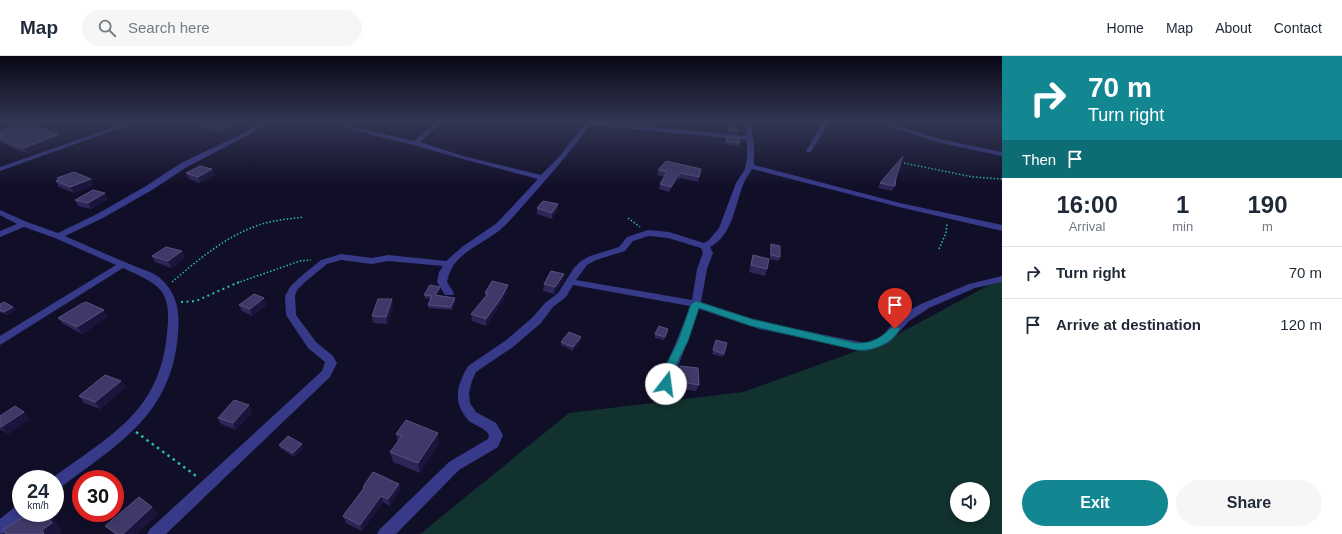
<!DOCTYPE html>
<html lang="en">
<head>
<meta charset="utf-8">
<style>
  :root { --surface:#fff; --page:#f6f6f7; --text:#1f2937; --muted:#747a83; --line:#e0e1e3; --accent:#128791 }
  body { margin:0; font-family:Arial,sans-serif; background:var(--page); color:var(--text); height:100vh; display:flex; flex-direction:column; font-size:15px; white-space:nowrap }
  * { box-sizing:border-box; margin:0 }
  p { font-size:13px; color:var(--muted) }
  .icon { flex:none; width:22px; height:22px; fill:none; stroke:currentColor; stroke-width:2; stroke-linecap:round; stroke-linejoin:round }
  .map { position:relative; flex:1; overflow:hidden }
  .panel { display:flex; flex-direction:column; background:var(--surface); width:340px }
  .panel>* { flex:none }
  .guide { background:#128791; color:#fff; overflow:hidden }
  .fabs { position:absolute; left:950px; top:426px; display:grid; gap:8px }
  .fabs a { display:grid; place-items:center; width:40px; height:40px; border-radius:50%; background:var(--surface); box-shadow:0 2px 6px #0003; font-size:20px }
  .speed { position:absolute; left:12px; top:414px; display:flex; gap:8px; font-size:20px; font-weight:700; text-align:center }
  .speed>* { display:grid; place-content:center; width:52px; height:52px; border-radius:50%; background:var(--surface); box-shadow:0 2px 6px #0003; line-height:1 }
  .speed small { font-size:10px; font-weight:400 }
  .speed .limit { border:6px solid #d22; background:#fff; color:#111 }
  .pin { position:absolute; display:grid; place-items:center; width:34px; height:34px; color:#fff; margin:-41px -17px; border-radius:50% 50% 50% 0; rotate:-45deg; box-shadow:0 0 4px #0007 }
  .pin .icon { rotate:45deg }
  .me { position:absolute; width:44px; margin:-22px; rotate:15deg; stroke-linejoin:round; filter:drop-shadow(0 0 3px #0008) }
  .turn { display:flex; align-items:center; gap:14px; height:84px; padding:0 20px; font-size:18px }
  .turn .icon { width:52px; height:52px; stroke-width:2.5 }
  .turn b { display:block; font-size:28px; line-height:34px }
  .then { display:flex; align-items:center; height:38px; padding:0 20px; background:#0003; gap:8px; font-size:15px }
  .eta { display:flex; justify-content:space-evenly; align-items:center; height:68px; text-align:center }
  .eta b { font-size:24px; font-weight:800; line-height:28px }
  .cta { display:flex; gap:8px; margin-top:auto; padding:8px 20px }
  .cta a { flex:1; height:46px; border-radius:24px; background:var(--accent); color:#fff; font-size:16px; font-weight:800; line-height:46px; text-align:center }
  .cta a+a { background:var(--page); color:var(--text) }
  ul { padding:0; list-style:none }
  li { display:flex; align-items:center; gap:12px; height:52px; padding:0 20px; border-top:1px solid var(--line) }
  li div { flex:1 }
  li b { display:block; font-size:15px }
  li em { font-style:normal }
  header { display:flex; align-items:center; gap:24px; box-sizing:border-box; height:56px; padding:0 20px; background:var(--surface); border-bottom:1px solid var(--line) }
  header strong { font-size:19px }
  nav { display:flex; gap:22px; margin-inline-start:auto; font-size:14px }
  .search { width:280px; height:36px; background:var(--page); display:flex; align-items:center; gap:10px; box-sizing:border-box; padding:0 14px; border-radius:22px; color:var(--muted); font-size:15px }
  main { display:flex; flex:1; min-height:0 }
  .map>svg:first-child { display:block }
  .green { fill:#11322e; fill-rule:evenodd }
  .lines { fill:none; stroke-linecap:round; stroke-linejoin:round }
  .path-far2 { stroke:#29bfab; stroke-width:1.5; stroke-dasharray:1.5 2; stroke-linecap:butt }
  .path-far1 { stroke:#29bfab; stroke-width:2; stroke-dasharray:2 3.5; stroke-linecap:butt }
  .path { stroke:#29bfab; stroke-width:2.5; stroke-dasharray:2.5 4; stroke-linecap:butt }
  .minor { fill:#373a89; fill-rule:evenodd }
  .wall { fill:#2d2657 }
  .shaded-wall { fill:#1a153c }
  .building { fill:#3f3969; stroke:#575180 }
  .route { fill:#128791; stroke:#0c585e }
</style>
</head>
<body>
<header>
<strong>Map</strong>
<div class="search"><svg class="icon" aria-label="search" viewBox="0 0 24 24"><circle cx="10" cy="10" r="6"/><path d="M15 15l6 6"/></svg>Search here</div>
<nav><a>Home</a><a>Map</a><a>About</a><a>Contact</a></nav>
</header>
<main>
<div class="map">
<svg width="1002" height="478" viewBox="0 0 1002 478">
  <rect width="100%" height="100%" fill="#110e28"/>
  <!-- green -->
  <path class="green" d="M1002,222V478H420L569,357L743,336L887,284ZM957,433H983V459H957Z"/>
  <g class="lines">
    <!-- path-far2 -->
    <path class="path-far2" d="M904,107L973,121L1002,123
      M628,162L640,171
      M939,193L946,177L947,167
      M172,226C198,204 226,180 259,169C273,164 289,163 304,161
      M237,227L300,205L311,204"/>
    <!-- path-far1 -->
    <path class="path-far1" d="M181,246L196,245L239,226"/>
    <!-- path -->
    <path class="path" d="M136,376L199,422"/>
    <!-- minor -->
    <path class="minor" d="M132,65H140L0,115V111Z
      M260,65H266L250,78L187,111L152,134L103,162L65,180C87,190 110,200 132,209C141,213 153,216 160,222C177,237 180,255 178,277C172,359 119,387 60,432L55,434V423H51C109,380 160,357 167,277C172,233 160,229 123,212L0,289V280L116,209L55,182L24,171L0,181V175L17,168L0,159V154L27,166L58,177L97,158L146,130L181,107L246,76Z
      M437,65H443L420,86L463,100L541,119L561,99L584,68L571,67L568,65H593L746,80L745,65H751L754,91V109L900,147L1002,169V175L899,151L752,113C749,118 745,123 743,129C735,150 732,180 710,191L713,197L707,213L701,246L761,266L865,287L881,281L901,259L921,248L969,228L1002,220V226L975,232L929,252L909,265L889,287L866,295L759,273L699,253C689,283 677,311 667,341L665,344L661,346L657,344L655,341C665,310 679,281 690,250L573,229L566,241L553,251L541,267L513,291L476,316L472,325L469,337L470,347L476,356L496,367L503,379L498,391L459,414L396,478H377L380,473L449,406L488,383L489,379C485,372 476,370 469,365C467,363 465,360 463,357C453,341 459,326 468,310L505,285L533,261L545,247L558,237L574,212L581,205L590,200L619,191L627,181L648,174L669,176L704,187L709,184L719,172L736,127L745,113L747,102V84L590,69C571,95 550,119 528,144C518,155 508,168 496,177C475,192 452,199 447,226L454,237L453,239H445L437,226L439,216L443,210L388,205L372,208L341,204L327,208L305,226L297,234L295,240L296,259L316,286L333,300L337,307L330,321L166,478H147L150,473L322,315L325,306L308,292L286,259L285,240L290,231L299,222L321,204L341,198L372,202L388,199L446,205L462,191L497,167L538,123L459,102L413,89L341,71L344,69L414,85ZM649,180L668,182L701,192L703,197L697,213L692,244L576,224L587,209L596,204L625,195L633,185Z
      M824,65H830L811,96H807L806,95Z
      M871,65H879L944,84L1002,96V100L941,87Z
      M21,448V457H27L26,460L5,477L0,478V463L16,450Z"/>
  </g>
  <!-- wall -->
  <path class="wall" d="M41,65H69L52,70Z
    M81,65H113L95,70Z
    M171,65H226L234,71L220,77L198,69L190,67L186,69Z
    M730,65L738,75V78L727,77Z
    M18,71L61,83L27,97L15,93L0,85V75Z
    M727,81L739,87V90L725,88Z
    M212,113L214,119L200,127L189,123L186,117Z
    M701,113L698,126L680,122L678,124H677L669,136L659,133L660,128L665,121L657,119L658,114Z
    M57,122L94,129L74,137L59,131L56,125L58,124Z
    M896,122L895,130L892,135L878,132L880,127Z
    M108,143L91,153L78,150L75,144Z
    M558,148V154L552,163L537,158V152Z
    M771,188L780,201L779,205L770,203V191Z
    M182,195L185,202L171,212L155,206L152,200Z
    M753,199L767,213L765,220L749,216L751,206Z
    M563,225L554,238L543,235L544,228Z
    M440,231V234L437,239L455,245L452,254L428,252V249L430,243L425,242L424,239Z
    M508,235L501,248L486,270L472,265L471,258L485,240V237Z
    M392,243L393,250L387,268L373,267L372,260Z
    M0,248L13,251L16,254L7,259L0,256Z
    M239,249H267L252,260L242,255Z
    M108,261L82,278L63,268L58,262Z
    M668,273L664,284L655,282V278Z
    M581,281V285L573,295L561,289V286Z
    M716,284L724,298L723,301L712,298Z
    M680,310L699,329L696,335L679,333L678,317Z
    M121,325L126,331L100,353L84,347L79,340Z
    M249,349L252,356L236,374L221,368L218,362Z
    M0,360L30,363L8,378L0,373Z
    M396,378L439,387L420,417L393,406L390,396L398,386Z
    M279,389L303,392L294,401L280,392Z
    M399,428L400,434L390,450L383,446L362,475L346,467L343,460L363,433V431Z
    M152,451L158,458L136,478H114L105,470Z"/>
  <!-- shaded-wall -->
  <path class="shaded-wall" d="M55,65H69L52,70L50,66Z
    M100,65H113L95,70L94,67Z
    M185,65H189L190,67L186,69Z
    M232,67L234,71L220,77L219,72Z
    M59,78L61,83L27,97L24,92Z
    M212,113L214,119L200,127L198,121Z
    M678,119L677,124L669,136L671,131Z
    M91,123L94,129L74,137L70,131Z
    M105,137L108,143L91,153L88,147Z
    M558,148V154L552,163V157Z
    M182,195L185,202L171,212L168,205Z
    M564,218L563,225L554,238L555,231Z
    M508,229V235L501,248L486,270V263Z
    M440,231V234L435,243V239Z
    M264,242L267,249L252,260L250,253Z
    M455,242V245L452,254L451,251Z
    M392,243L393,250L387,268L386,261Z
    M13,251L16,254L7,259L4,256Z
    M104,254L108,261L82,278L77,271Z
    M581,281V285L573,295V291Z
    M121,325L126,331L100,353L95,346Z
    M249,349L252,356L236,374L233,367Z
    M24,356L30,363L8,378L1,371Z
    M438,377L439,387L420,417L418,407Z
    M302,388L303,392L294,401L293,397Z
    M399,428L400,434L390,450L388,443Z
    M381,440L383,446L362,475L360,469Z
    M152,451L158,458L136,478H123Z
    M46,457H47L55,464L62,476L60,478H43L42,474Z"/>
  <!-- building -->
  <path class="building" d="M46,65H55L50,66Z
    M88,65H100L94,67Z
    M196,65H226L232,67L219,72Z
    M730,65H733L738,75L728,74Z
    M27,68L59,78L24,92L12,89L0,82V75L16,70L18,71Z
    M727,81L740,82L739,87L726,85Z
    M903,100L896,122L895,130L880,127Z
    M666,105L701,113L699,121L681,117L679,119H678L671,131L660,128L667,116L658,114Z
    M200,110L212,113L198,121L186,117Z
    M74,116L91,123L70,131L56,125L59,123L57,122Z
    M93,134L105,137L88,147L75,144Z
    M543,145L558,148L552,157L537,152Z
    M771,188L780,190V201L771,199Z
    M166,191L182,195L168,205L152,200Z
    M753,199L769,203L767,213L751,209Z
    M551,215L564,218L555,231L544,228Z
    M492,225L508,229L501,242L486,263L471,258L488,238L485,237Z
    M430,229L440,231L435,239L455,242L451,251L428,249L432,240L424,239Z
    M254,238L264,242L250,253L239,249Z
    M378,243H392L386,261L372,260Z
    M4,246L13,251L4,256L0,254V248Z
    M86,246L104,254L77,271L58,262L81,248Z
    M659,270L668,273L665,281L655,278Z
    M569,276L581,281L573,291L561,286Z
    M716,284L727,287L724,298L713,294Z
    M680,310L698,312L699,329L681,326Z
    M105,319L121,325L95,346L79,340Z
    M234,344L249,349L233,367L218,362Z
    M15,350L24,356L1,371L0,370V360Z
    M406,364L438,377L418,407L390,396L402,380L396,378Z
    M288,380L302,388L293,397L279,389Z
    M373,416L399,428L388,443L381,440L360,469L343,460L364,432L363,431Z
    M139,441L152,451L123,478H117L105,470Z
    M29,457H33L35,461L41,457H46L52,467L42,474L44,477L43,478H6L3,474Z"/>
  <!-- sky -->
  <linearGradient id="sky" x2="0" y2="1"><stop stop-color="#090816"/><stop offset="0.5" stop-color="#323653"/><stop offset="1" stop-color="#323653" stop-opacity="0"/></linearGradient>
  <rect width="1002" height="131" fill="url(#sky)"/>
  <!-- route -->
  <path class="route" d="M696,245L752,263L856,287C872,288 882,281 892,271H899L900,273C891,288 873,296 856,294L751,270L699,252L688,285L677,307L672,328L670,330L666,332L662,330L661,328L667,307L678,285L691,248Z"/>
</svg>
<div class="fabs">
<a><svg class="icon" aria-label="sound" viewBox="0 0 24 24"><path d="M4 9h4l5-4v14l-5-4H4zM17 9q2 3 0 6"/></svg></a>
</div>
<div class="speed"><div>24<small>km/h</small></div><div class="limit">30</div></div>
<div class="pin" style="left:895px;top:273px;background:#d93025"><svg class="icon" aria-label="arrive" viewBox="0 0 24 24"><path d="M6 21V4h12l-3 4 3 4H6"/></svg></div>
<svg class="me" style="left:666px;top:328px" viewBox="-20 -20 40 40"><circle r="19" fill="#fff"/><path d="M0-13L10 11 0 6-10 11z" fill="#128791"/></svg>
</div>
<section class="panel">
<div class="guide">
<div class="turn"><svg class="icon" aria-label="right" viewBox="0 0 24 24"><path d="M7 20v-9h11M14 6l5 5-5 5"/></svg><div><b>70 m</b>Turn right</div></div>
<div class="then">Then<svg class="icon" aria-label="arrive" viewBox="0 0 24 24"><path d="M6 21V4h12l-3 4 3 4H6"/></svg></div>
</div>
<div class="eta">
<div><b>16:00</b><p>Arrival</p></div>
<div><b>1</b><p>min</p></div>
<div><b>190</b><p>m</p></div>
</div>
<ul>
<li><svg class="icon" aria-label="right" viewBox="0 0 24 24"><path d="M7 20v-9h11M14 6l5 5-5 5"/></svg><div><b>Turn right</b></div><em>70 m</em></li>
<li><svg class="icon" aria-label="arrive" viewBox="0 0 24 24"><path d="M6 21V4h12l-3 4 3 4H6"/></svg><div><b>Arrive at destination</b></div><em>120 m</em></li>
</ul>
<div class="cta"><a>Exit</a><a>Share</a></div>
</section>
</main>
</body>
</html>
